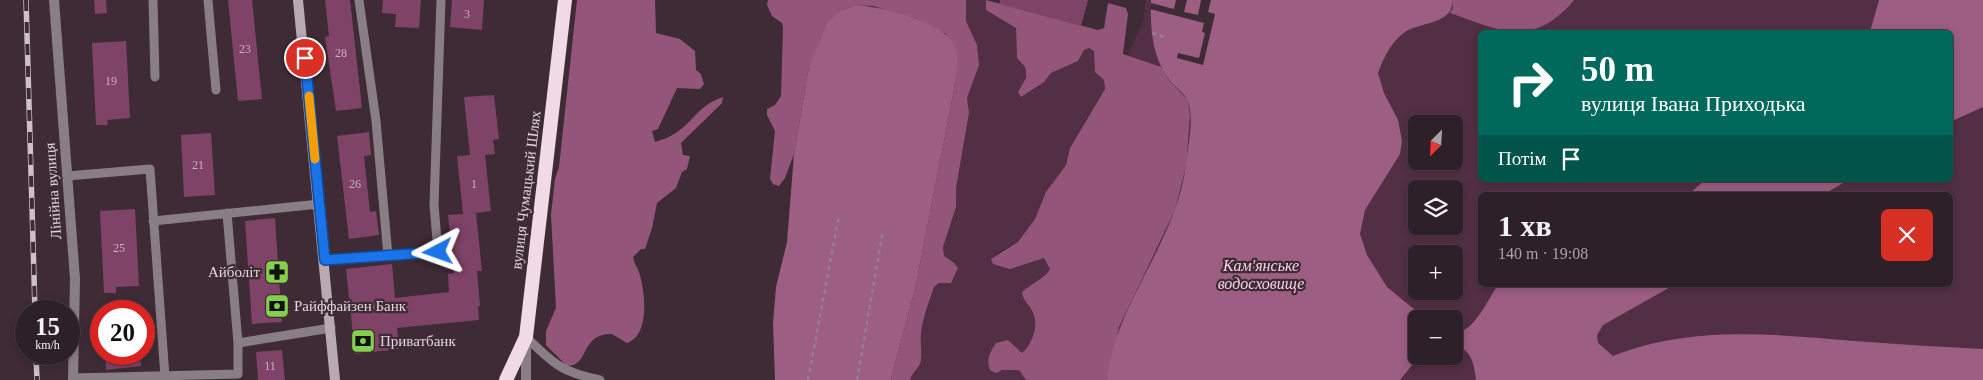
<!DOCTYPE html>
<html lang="uk">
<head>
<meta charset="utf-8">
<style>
  :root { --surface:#2e2028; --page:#362830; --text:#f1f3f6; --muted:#a7a3a8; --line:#493e45 }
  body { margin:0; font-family:"Times New Roman",serif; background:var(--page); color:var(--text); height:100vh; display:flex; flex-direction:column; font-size:19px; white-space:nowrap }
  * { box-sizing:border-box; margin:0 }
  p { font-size:16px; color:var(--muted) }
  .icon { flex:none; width:28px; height:28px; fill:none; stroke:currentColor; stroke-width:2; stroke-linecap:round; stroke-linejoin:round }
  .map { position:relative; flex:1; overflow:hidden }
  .details { position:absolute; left:1478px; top:192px; width:475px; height:95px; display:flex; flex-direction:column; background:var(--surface); border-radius:8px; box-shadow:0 2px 8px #0003,0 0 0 1px var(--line) }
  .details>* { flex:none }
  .guide { position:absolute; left:1478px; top:30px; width:475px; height:152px; border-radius:8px; box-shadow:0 2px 8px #0003,0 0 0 1px var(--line); background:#00695c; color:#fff; overflow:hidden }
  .needle { width:32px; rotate:204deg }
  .controls { position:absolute; left:1408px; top:115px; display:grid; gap:10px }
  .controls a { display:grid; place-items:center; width:55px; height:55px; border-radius:8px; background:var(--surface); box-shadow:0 2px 8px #0003,0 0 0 1px var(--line); font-size:25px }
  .speed { position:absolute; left:15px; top:300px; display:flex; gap:10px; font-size:25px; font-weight:700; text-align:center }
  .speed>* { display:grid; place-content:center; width:65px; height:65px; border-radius:50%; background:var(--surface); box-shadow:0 2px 8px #0003,0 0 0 1px var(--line); line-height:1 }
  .speed small { font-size:12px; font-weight:400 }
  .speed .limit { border:8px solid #d22; background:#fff; color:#111 }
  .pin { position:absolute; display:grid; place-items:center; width:42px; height:42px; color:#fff; margin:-21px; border:2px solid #fff; border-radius:50%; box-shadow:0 1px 5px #0007 }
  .me { position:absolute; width:55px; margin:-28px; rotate:266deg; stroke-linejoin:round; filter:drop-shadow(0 0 4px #0008) }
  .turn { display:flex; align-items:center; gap:18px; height:105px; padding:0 20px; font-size:22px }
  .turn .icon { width:65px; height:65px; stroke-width:2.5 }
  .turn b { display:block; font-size:35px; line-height:42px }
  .then { display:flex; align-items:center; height:48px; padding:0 20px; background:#0003; gap:10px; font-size:19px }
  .round { display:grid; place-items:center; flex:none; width:52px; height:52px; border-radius:8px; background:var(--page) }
  .head { display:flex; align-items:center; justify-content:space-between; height:85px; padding:0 20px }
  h1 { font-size:30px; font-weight:700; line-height:38px }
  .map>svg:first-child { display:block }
  .green { fill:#522f44; fill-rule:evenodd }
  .forest { fill:#93567a }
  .water { fill:#9c5e82 }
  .pier { fill:#3e2b35 }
  .building { fill:#7f4367 }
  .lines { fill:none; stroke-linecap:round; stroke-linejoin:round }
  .path { stroke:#91818a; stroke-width:2.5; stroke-dasharray:4 4; stroke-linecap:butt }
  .service { stroke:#887e83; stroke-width:9 }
  .minor { stroke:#887e83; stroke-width:10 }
  .secondary { stroke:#b9a9b2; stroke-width:10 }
  .trunk { stroke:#efdae5; stroke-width:14 }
  .rail-casing { stroke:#cdc0c7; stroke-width:5.5 }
  .rail { stroke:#3e2b35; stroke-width:4; stroke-dasharray:11; stroke-linecap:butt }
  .route-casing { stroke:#114b97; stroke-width:12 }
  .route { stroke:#1a73e8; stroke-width:9 }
  .slow { stroke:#f59e0b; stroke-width:9 }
  .labels { text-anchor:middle; stroke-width:4.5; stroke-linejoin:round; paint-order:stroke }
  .number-label { font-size:12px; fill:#c9b0bf }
  .street-label { font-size:15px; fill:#e2d5dc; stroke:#3e2b35 }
  .poi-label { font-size:15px; fill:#e2d5dc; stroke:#3e2b35; text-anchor:start }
  .water-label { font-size:16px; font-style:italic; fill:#f8d2e6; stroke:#3e2b35 }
</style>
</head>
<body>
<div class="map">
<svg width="1983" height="380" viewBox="0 0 1983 380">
  <rect width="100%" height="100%" fill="#3e2b35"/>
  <!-- green -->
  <path class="green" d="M966,0H986V10L1016,28L1017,58L1025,67L1026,72V78L1018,92L1032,91L1051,73L1078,61L1084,50L1089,47L1094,51L1095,72L1104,80L1105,89L1085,121L1070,148L1066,165L1046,192L1035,219L1027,232L1018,242L995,254L1010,269L1112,89L1144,20L1145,0H1983V380H910L912,373L920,364L921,331L934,287L956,275L957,268L954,263L944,256L943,247L956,207V188L969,113L967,98L979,65L977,45L966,21ZM1480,32H1950V180H1480ZM1416,124H1454V161H1416ZM1416,189H1454V226H1416ZM1480,195H1950V285H1480ZM1416,254H1454V291H1416ZM1416,319H1454V356H1416Z"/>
  <!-- forest -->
  <path class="forest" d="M577,0H655L656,33L680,39L695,51L696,70L701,74L704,84L700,89L677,88L658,129L652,131L655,142C691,133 692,107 723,97L722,103L681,143L683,155L690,156L687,169L682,172L676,188L657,203L652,228L645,249H641L633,257C634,264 638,268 640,275C645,294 650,335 627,343L612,334C580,333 590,366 567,366L546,345V331L556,308L551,215L555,179L559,167Z
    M768,0H966V21L977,45L979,65L967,98L969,113L956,188V207L943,247L944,256L954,263L958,268L951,283H939L934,287C929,302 923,318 921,333C920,342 922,352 921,360C920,368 912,372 910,380H891L916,285L954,90L957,57L946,34L917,19L873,6L855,5L842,10L809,66L794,154L785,178L779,186L773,184L770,179L775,131L767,115V109L775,105L781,96L783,28L782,23L772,16L767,5Z
    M986,0L1098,30L1104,28L1108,3L1126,8L1128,14L1123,54L1161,67L1168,79L1188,100L1190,115L1186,166L1175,210L1119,327L1107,380H1026L1019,370H1002L997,373L991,371C985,361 990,352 996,343L1008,340L1022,353C1032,345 1039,325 1033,313C1030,304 1023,302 1022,292C1030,284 1045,279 1050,269L1044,258L1010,269L993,264L991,259L1018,242L1035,219L1046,192L1066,165L1070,148L1105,89L1104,80L1095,72L1094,51L1089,48L1084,50L1078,61L1051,73L1044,82L1021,97L1018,92L1026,78V72L1025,67L1017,58L1016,28L986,10Z
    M1452,0H1574C1568,8 1562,13 1554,19C1519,45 1487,25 1450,13L1453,8Z"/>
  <!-- water -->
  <path class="water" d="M1151,0H1452C1455,24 1420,22 1405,32C1391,42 1384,57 1378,73L1384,93L1398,120L1402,141L1400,154L1365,210L1360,234L1367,255L1387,287L1426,319H1416V356H1423L1416,360L1400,380H1107C1115,302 1178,241 1186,163C1188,145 1195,116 1187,99C1182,90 1172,85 1167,77C1152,55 1150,26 1151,0Z
    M1879,0H1983V107L1950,122V32H1870Z
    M855,5C879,6 942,21 954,44C961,57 955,76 954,90L916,285L891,380H775L773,323L776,287L787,242L794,154L809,66L829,20L842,10Z
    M1705,180H1848L1823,195H1688Z
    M1498,285H1674L1603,325L1597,335L1598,343L1613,356C1690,325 1773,334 1854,341C1897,344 1940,347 1983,349V380H1476C1474,364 1472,349 1454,346V333C1474,333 1488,299 1498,285Z"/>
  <!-- pier -->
  <path class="pier" d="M1176,0H1187L1184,12L1198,15L1201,0H1211L1208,12L1215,14L1203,65L1177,58L1178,53L1199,58L1205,33L1202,32L1204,23L1150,9L1151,3L1174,9Z"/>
  <!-- building -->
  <path class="building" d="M94,0H106L107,13L95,14Z
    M228,0H252L262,99L238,101Z
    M325,0H350L362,108L336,111L325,37L329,36Z
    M383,0H421L419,28L395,27L396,14L382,13Z
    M452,0H484L482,30L450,27Z
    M1000,0H1088L1081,26L999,4Z
    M126,41L130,118L107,120L108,125H96L92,43Z
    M494,95L499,139L493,140L495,154L485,155L491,211L476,213L482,271H477L480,306H478L479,320L397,328L399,349L355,354L346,269L392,264L395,298L449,292L448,274L454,273L448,215L463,214L457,156L470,155L464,97Z
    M369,132L371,155L364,156L370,212L376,211L379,235L349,239L337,136Z
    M211,133L215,195L184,197L181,135Z
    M135,209L139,286L116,287V293H104L100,211Z
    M275,218L282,322L252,324L245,221Z
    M282,350L285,380H258L256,352Z
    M105,354H140L141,366L106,370Z"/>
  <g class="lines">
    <!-- path -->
    <path class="path" d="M1152,33L1164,37
      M808,380L839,215
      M857,380L883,230"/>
    <!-- service -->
    <path class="service" d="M153,0L155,77
      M208,0L216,90
      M359,0L376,121L388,256
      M67,176L150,169L165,377
      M227,213L238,343
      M153,221L319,204
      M325,260L438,252L434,205L441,0
      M526,337C554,364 561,372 600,380
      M73,378L238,374V343L331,328"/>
    <!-- minor -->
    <path class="minor" d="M54,0L75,279L73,380
      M526,341V380"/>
    <!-- secondary -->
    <path class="secondary" d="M298,0L335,380"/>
    <!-- trunk -->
    <path class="trunk" d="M506,380L526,337L565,0"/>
    <defs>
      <path id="rail" d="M26,0L35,311
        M36,354L37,380"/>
    </defs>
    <!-- rail casing -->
    <use href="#rail" class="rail-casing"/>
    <!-- rail -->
    <use href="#rail" class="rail"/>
  </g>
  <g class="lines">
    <defs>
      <path id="route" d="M305,58L325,260L438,252"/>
    </defs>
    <!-- route casing -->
    <use href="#route" class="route-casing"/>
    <!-- route -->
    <use href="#route" class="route"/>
    <!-- slow -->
    <path class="slow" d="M309,96L315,159"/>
  </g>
  <!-- icons -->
  <defs>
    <symbol id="pharmacy-square" viewBox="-11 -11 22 22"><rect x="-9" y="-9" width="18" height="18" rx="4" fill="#84cf4d" stroke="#3e2b35"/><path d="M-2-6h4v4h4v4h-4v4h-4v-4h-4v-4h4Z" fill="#111"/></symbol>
    <symbol id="bank-square" viewBox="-11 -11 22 22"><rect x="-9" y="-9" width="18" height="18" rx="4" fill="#84cf4d" stroke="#3e2b35"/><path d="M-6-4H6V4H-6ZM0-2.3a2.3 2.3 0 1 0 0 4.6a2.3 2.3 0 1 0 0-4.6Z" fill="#111"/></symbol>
  </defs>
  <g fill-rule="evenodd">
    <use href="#pharmacy-square" x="263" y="258" width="28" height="28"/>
    <use href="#bank-square" x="263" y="292" width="28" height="28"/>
    <use href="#bank-square" x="349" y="327" width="28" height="28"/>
  </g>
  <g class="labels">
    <!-- number labels -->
    <g class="number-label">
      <text x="467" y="18">3</text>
      <text x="245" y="53">23</text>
      <text x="341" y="57">28</text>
      <text x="111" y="85">19</text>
      <text x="198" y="169">21</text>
      <text x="355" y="188">26</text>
      <text x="474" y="188">1</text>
      <text x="119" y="252">25</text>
      <text x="270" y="370">11</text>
    </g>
    <!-- street labels -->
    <g class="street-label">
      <text transform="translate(526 190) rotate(-83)" y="5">вулиця Чумацький Шлях</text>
      <text transform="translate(53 191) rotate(-94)" y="5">Лінійна вулиця</text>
    </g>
    <!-- poi labels -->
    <g class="poi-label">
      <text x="260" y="277" text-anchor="end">Айболіт</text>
      <text x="294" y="311">Райффайзен Банк</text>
      <text x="380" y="346">Приватбанк</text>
    </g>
    <!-- water labels -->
    <g class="water-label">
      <text x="1261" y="271">Кам'янське<tspan x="1261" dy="18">водосховище</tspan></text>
    </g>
  </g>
</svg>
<div class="controls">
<a><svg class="needle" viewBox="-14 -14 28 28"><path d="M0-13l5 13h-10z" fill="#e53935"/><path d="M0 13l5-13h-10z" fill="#a7a3a8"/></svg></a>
<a><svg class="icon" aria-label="layers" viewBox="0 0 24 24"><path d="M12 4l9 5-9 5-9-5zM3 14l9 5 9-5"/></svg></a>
<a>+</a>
<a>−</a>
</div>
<div class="speed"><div>15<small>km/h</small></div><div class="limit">20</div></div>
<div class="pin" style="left:305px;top:58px;background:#d93025"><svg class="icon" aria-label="arrive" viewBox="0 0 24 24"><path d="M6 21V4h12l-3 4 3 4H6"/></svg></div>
<svg class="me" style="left:438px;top:252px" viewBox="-20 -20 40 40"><path d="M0-17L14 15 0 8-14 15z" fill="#1a73e8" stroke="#fff" stroke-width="4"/></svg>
<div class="guide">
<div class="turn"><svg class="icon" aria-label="right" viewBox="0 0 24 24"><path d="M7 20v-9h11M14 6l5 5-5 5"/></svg><div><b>50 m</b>вулиця Івана Приходька</div></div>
<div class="then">Потім<svg class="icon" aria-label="arrive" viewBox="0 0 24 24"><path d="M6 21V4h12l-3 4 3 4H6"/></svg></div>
</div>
<section class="details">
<div class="head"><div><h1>1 хв</h1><p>140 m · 19:08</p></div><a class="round" style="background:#d93025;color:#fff"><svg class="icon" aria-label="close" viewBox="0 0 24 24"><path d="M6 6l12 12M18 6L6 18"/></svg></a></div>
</section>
</div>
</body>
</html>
